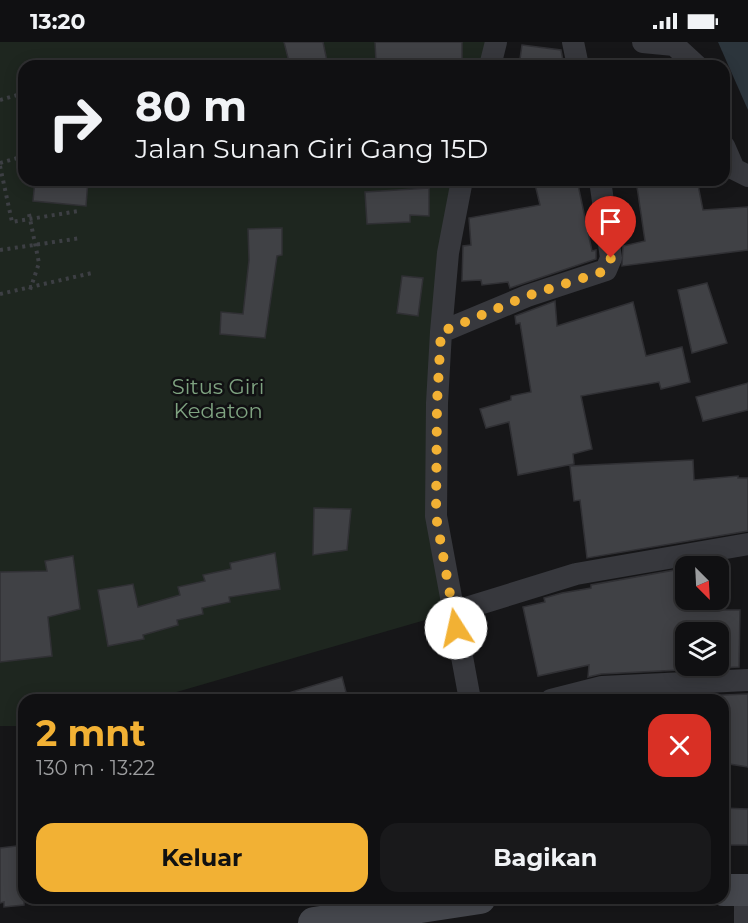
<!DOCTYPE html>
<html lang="id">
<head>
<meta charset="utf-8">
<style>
  :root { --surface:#101012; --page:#19191b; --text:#f1f3f6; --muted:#9c9d9f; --line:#303032; --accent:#f2b134 }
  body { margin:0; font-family:Montserrat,sans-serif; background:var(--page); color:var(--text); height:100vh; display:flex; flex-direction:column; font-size:22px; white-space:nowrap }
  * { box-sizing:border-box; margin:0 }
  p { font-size:20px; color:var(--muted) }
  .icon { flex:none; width:33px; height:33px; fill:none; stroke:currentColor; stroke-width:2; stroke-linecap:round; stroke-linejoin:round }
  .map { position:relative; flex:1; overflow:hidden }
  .side { position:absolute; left:18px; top:652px; width:711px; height:210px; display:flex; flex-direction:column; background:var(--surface); border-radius:18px; box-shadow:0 3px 15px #0003,0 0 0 2px var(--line) }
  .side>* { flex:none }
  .top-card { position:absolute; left:18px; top:18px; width:712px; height:126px; border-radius:18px; box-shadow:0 3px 15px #0003,0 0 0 2px var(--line); background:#101012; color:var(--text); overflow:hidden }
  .needle { width:39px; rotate:156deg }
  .tools { position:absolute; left:675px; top:514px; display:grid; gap:12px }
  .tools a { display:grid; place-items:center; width:54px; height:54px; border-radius:12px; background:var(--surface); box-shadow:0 3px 15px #0003,0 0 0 2px var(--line); font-size:30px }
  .pin { position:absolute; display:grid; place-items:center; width:51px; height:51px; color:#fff; margin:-62px -26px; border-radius:50% 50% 50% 0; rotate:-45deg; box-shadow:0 0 6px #0007 }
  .pin .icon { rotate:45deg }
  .me { position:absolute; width:66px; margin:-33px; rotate:350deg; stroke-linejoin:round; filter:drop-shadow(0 0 4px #0008) }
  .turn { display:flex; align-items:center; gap:21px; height:126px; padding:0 18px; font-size:27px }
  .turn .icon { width:78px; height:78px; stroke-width:2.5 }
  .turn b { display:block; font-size:42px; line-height:51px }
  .round { display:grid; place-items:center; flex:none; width:63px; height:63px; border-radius:18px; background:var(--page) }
  .headline { display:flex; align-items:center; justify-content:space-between; height:102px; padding:0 18px }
  h1 { font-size:36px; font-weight:700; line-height:45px; color:var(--accent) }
  .cta { display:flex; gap:12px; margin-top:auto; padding:12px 18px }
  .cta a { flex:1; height:69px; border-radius:18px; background:var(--accent); color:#111; font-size:24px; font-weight:700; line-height:69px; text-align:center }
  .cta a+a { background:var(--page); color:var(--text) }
  .status { display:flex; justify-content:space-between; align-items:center; height:42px; padding:0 30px; background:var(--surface); direction:ltr }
  .status svg { height:16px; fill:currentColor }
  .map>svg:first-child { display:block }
  .green { fill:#1e261f }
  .water { fill:#2c353c }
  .building { fill:#404145; stroke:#303034; stroke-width:1.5; fill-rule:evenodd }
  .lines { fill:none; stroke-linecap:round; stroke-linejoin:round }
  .path { stroke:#3d3f44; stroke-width:4; stroke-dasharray:3 4.5; stroke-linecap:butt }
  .minor { stroke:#37383d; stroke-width:22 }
  .secondary { stroke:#45474d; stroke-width:32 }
  .route { stroke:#f2b134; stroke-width:10; stroke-dasharray:0 18 }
  .labels { text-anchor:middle; stroke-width:5; stroke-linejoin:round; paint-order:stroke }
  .park-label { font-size:21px; fill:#7fa381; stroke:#111113 }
</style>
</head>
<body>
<div class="status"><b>13:20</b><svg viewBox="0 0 49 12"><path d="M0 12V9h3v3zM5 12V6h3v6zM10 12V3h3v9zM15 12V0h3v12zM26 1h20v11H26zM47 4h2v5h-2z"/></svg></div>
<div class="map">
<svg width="748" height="881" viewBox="0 0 748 881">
  <rect width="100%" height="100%" fill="#161618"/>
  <!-- green -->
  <path class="green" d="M0,0H497L491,24H24V138H465L437,361L453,570L149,658H24V684H0Z"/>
  <!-- water -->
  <path class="water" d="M718,0H748V68Z"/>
  <!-- building -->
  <path class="building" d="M284,0H323L327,19L290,24Z
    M375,0H462V21L376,20Z
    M522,3L561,8L564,24H519Z
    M35,138H88L86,164L33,159Z
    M534,138H577L592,209L596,208V217L510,246L508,240L482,243L481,238L462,239L463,204L471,203L469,176L540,163Z
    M636,138H697L703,168L748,165V208L622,224L623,204L645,199Z
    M429,146V174L410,173V180L367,182L365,150Z
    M282,186V213L277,214L265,296L220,292L221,270L243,272L249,218L248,187Z
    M402,234L423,236L418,274L397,271Z
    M707,241L727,301L692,311L678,248Z
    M555,259L557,284L633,260L646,314L682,305L690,340L661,347L659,340L581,354L592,407L573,412L574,422L518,433L509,380L486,386L480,367L511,358V354L531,350L520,281L516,282L515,274Z
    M748,341V368L703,379L696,355Z
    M693,418L694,438L738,434V436H748V489L587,516L580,458L574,459L570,424Z
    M314,466L351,467L347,508L313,513Z
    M275,511L280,547L229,555L230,560L202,566L203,572L177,578L178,583L143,593L144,597L108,604L98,548L133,542L138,565L180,553L178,545L205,539L203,533L231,527L230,521Z
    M73,514L80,567L48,575L52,614L0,620V530L47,529L45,519Z
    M675,528V551H686V558H718L719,552L718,568H740L739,625L601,632L588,635L589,623L538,634L523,565L545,560L544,556L562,551L591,546V543ZM686,591H718V624H686Z
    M342,635L347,654L332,658H283L282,653Z
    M748,652V725L723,721V658H604Z
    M723,766L748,767V803H723Z
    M24,803V863L4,865V860L0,861V806Z"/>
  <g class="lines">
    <!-- path -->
    <path class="path" d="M0,58L24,51
      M0,121L24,114
      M0,124L12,180L78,169
      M29,172L39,221L29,251
      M0,208L81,196
      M0,252L92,231"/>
    <!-- minor -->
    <path class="minor" d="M573,0L578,24
      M643,0L674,3L697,24
      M490,24L496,0
      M724,104L734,127L748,134
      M462,138L448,211L441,290L437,361L436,474L470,658
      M441,290L527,254L606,228L611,216L600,138
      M453,570L576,532L748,502
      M551,658L602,645L748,638
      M745,881V848"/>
    <!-- secondary -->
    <path class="secondary" d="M723,848H748
      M314,881L480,856"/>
  </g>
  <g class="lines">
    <!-- route -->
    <path class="route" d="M456,586L436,474L437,361L441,290L527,254L602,230L611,216"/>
  </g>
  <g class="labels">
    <!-- park labels -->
    <g class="park-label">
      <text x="218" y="352">Situs Giri<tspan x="218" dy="24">Kedaton</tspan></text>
    </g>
  </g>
</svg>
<div class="tools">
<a><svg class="needle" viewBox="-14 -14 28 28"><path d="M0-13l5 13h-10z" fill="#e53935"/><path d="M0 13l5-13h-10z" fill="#9c9d9f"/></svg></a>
<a><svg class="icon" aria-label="layers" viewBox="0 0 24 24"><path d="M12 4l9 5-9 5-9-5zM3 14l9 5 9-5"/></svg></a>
</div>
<div class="pin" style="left:611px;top:216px;background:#d93025"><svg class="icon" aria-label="arrive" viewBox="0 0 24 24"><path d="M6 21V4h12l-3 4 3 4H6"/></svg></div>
<svg class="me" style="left:456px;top:586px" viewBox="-20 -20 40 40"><circle r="19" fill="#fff"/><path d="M0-13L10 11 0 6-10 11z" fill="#f2b134"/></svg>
<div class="top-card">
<div class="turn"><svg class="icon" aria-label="right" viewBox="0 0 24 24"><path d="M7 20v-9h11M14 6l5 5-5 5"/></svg><div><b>80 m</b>Jalan Sunan Giri Gang 15D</div></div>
</div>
<section class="side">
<div class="headline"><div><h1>2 mnt</h1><p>130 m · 13:22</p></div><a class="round" style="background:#d93025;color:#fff"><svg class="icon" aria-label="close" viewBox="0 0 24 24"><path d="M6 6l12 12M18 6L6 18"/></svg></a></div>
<div class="cta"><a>Keluar</a><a>Bagikan</a></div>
</section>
</div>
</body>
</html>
